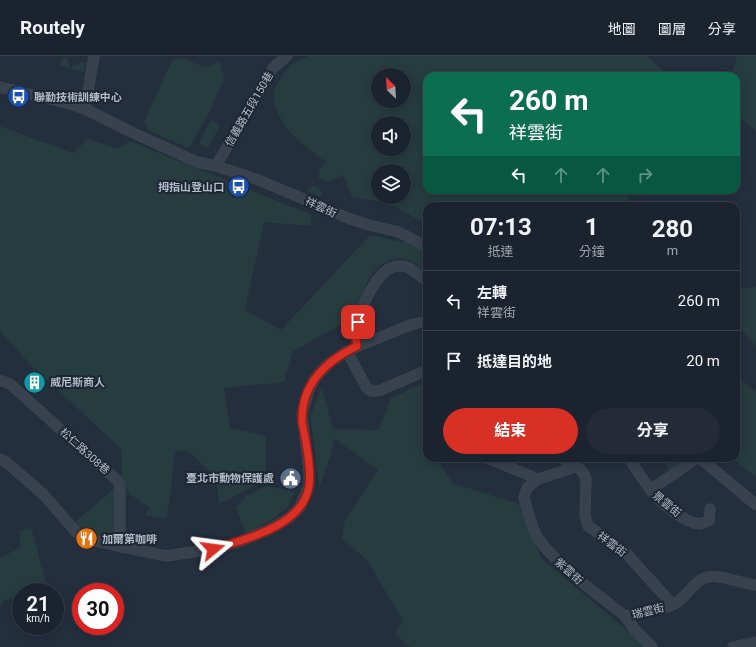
<!DOCTYPE html>
<html lang="zh-TW">
<head>
<meta charset="utf-8">
<style>
  :root { --surface:#1b232e; --page:#242b36; --text:#f1f3f6; --muted:#a0a4aa; --line:#39404a; --accent:#d93025 }
  body { margin:0; font-family:Roboto,"Noto Sans TC",sans-serif; background:var(--page); color:var(--text); height:100vh; display:flex; flex-direction:column; font-size:15px; white-space:nowrap }
  * { box-sizing:border-box; margin:0 }
  p { font-size:13px; color:var(--muted) }
  .icon { flex:none; width:22px; height:22px; fill:none; stroke:currentColor; stroke-width:2; stroke-linecap:round; stroke-linejoin:round }
  .map { position:relative; flex:1; overflow:hidden }
  .details { position:absolute; left:423px; top:146px; width:317px; height:260px; display:flex; flex-direction:column; background:var(--surface); border-radius:12px; box-shadow:0 2px 10px #0003,0 0 0 1px var(--line) }
  .details>* { flex:none }
  .hud { position:absolute; left:423px; top:16px; width:317px; height:122px; border-radius:12px; box-shadow:0 2px 10px #0003,0 0 0 1px var(--line); background:#0b6e4f; color:#fff; overflow:hidden }
  .needle { width:26px; rotate:335deg }
  .tools { position:absolute; left:371px; top:12px; display:grid; gap:8px }
  .tools a { display:grid; place-items:center; width:40px; height:40px; border-radius:50%; background:var(--surface); box-shadow:0 2px 10px #0003,0 0 0 1px var(--line); font-size:20px }
  .speed { position:absolute; left:12px; top:527px; display:flex; gap:8px; font-size:20px; font-weight:700; text-align:center }
  .speed>* { display:grid; place-content:center; width:52px; height:52px; border-radius:50%; background:var(--surface); box-shadow:0 2px 10px #0003,0 0 0 1px var(--line); line-height:1 }
  .speed small { font-size:10px; font-weight:400 }
  .speed .limit { border:6px solid #d22; background:#fff; color:#111 }
  .pin { position:absolute; display:grid; place-items:center; width:34px; height:34px; color:#fff; margin:-17px; border-radius:8px; box-shadow:0 2px 6px #0006 }
  .me { position:absolute; width:44px; margin:-22px; rotate:74deg; stroke-linejoin:round; filter:drop-shadow(0 0 3px #0008) }
  .turn { display:flex; align-items:center; gap:14px; height:84px; padding:0 20px; font-size:18px }
  .turn .icon { width:52px; height:52px; stroke-width:2.5 }
  .turn b { display:block; font-size:28px; line-height:34px }
  .lanes { display:flex; align-items:center; height:38px; padding:0 20px; background:#0003; justify-content:center; gap:20px; direction:ltr }
  .lanes .off { opacity:.35 }
  .eta { display:flex; justify-content:space-evenly; align-items:center; height:68px; text-align:center }
  .eta b { font-size:24px; font-weight:700; line-height:28px }
  .primary-button { display:flex; gap:8px; margin-top:auto; padding:8px 20px }
  .primary-button a { flex:1; height:46px; border-radius:24px; background:var(--accent); color:#fff; font-size:16px; font-weight:700; line-height:46px; text-align:center }
  .primary-button a+a { background:var(--page); color:var(--text) }
  ul { padding:0; list-style:none }
  li { display:flex; align-items:center; gap:12px; height:60px; padding:0 20px; border-top:1px solid var(--line) }
  li div { flex:1 }
  li b { display:block; font-size:15px }
  li em { font-style:normal }
  header { display:flex; align-items:center; gap:24px; box-sizing:border-box; height:56px; padding:0 20px; background:var(--surface); border-bottom:1px solid var(--line) }
  header strong { font-size:19px }
  nav { display:flex; gap:22px; margin-inline-start:auto; font-size:14px }
  .map>svg:first-child { display:block }
  .green { fill:#263c3f; fill-rule:evenodd }
  .lines { fill:none; stroke-linecap:round; stroke-linejoin:round }
  .minor-casing { stroke:#414a57; stroke-width:11 }
  .minor { stroke:#38414e; stroke-width:10 }
  .route-casing { stroke:#8d1f18; stroke-width:10 }
  .route { stroke:#d93025; stroke-width:7 }
  .labels { text-anchor:middle; stroke-width:4; stroke-linejoin:round; paint-order:stroke }
  .poi-label { font-size:11px; font-weight:bold; fill:#b4bcc9; stroke:#1d2633; text-anchor:start }
  .street-label { font-size:11px; fill:#b4bcc9; stroke:#1d2633 }
</style>
</head>
<body>
<header>
<strong>Routely</strong>
<nav><a>地圖</a><a>圖層</a><a>分享</a></nav>
</header>
<div class="map">
<svg width="756" height="591" viewBox="0 0 756 591">
  <rect width="100%" height="100%" fill="#242f3e"/>
  <!-- green -->
  <path class="green" d="M310,0H647L668,20H427V134H623L628,141L630,150H427V169L391,148L352,141L343,119L327,126L318,122L320,112L326,106L297,84L287,72L278,58L273,41L275,31L290,9ZM378,19H404V45H378ZM378,67H404V93H378ZM378,115H404V141H378Z
    M737,0H756V76L742,63L736,54V20H731Z
    M63,1L68,2V5L70,9L69,12L60,10Z
    M182,2L204,11L220,6L224,23L210,55L189,92L149,75L144,66L172,4Z
    M80,6L86,7L84,16L71,13L72,9L77,10Z
    M211,64L220,69L208,92L199,88Z
    M0,70L73,97L88,83L118,93L130,85L312,159L310,170L264,166L245,254L281,274L370,179L421,190L427,193V218C422,213 415,206 409,204C394,197 378,209 370,221L349,264L293,295L284,326L224,332L230,372L266,380L265,424L219,448L216,421L189,396L175,394L170,444L166,462L148,460L145,458L150,452L131,439L122,427L121,393L31,309L0,275Z
    M314,129L320,133L322,138L321,140H319L307,135L308,132Z
    M756,231V290L749,283L736,266V234Z
    M736,321L756,336V421L732,402H736Z
    M427,326V366L426,367L423,377L427,384V402H437L452,427L519,448L542,503L647,591H410L395,578L403,565L367,504L342,483L345,464L378,414L334,382L330,401L319,433L314,386L310,361L322,331L333,373L379,374L391,342Z
    M661,402H691L670,415Z
    M267,430L294,436L288,451L271,464L246,478L236,452L246,440Z
    M115,432L118,435L119,486L85,476L75,470L76,465Z
    M31,471L47,530L30,536H21V539L3,545L0,549V500L2,501L21,491L19,476Z"/>
  <g class="lines">
    <defs>
      <path id="minor" d="M0,31L70,48L85,53L129,75L197,106L216,110L259,124L350,163L369,169L399,176L427,191
        M85,53L94,0
        M216,110L273,12L287,0
        M357,290C356,286 355,281 355,277C358,258 376,208 401,210C411,210 419,220 427,225
        M347,295L366,331C371,336 374,336 381,334L427,314
        M0,324L10,328L118,425L120,431V491
        M487,402L538,423
        M561,402C571,407 583,412 586,423L585,459L588,470L625,496L673,549
        M629,402C645,427 658,449 685,463C689,465 695,468 700,468C703,467 706,465 709,465L710,453
        M700,402L756,449
        M0,403L6,406L44,439L76,476L86,483L166,500L213,493L241,485L270,473L289,462L300,451L309,430V415L302,358L309,334L315,322L328,308L347,295L410,269L427,265
        M576,411L538,423L527,432L524,441L525,446L532,469L536,479L546,493L571,518L625,560L635,574L652,591
        M650,434L697,402
        M625,560C638,557 661,554 673,549C686,543 693,524 708,521C721,518 741,528 756,529
        M733,591L756,586"/>
    </defs>
    <!-- minor casing -->
    <use href="#minor" class="minor-casing"/>
    <!-- minor -->
    <use href="#minor" class="minor"/>
  </g>
  <g class="lines">
    <defs>
      <path id="route" d="M213,493C246,483 303,470 309,430C312,412 305,383 302,365C301,328 326,305 357,290L355,279L358,266"/>
    </defs>
    <!-- route casing -->
    <use href="#route" class="route-casing"/>
    <!-- route -->
    <use href="#route" class="route"/>
  </g>
  <!-- icons -->
  <defs>
    <symbol id="bus-disc" viewBox="-11 -11 22 22"><circle r="9.5" fill="#1a4fb4" stroke="#1d2633"/><path d="M-5-6H5V4H4V6H2V4H-2V6H-4V4H-5ZM-3.5-4V0h7V-4ZM-3.5 1.2v1.5H-2V1.2ZM2 1.2v1.5H3.5V1.2Z" fill="#fff"/></symbol>
    <symbol id="building-disc" viewBox="-11 -11 22 22"><circle r="9.5" fill="#0f9aa8" stroke="#1d2633"/><path d="M-4-6H4V6H1V3H-1V6H-4ZM-2.5-4.3h1.7v1.8h-1.7ZM.8-4.3h1.7v1.8H.8ZM-2.5-1h1.7V.8h-1.7ZM.8-1h1.7V.8H.8Z" fill="#fff"/></symbol>
    <symbol id="civic-disc" viewBox="-11 -11 22 22"><circle r="9.5" fill="#5c6f8a" stroke="#1d2633"/><path d="M-.6-6.5H3V-4.5H.6V-3L4-1V1h2V6H-6V1h2V-1L-.6-3ZM-1.2 2.5V6h2.4V2.5Z" fill="#fff"/></symbol>
    <symbol id="restaurant-disc" viewBox="-11 -11 22 22"><circle r="9.5" fill="#e8710a" stroke="#1d2633"/><path d="M-5-6h1v4h1v-4h1v4h1v-4h1v5L-1.5 .5V6h-2V.5L-5-1ZM5-6V6H3V1.5H1.5Q1.5-4 5-6Z" fill="#fff"/></symbol>
  </defs>
  <g fill-rule="evenodd">
    <use href="#bus-disc" x="6" y="28" width="25" height="25"/>
    <use href="#bus-disc" x="226" y="118" width="25" height="25"/>
    <use href="#building-disc" x="22" y="314" width="25" height="25"/>
    <use href="#civic-disc" x="278" y="410" width="25" height="25"/>
    <use href="#restaurant-disc" x="74" y="470" width="25" height="25"/>
  </g>
  <g class="labels">
    <!-- poi labels -->
    <g class="poi-label">
      <text x="34" y="45">聯勤技術訓練中心</text>
      <text x="224" y="135" text-anchor="end">拇指山登山口</text>
      <text x="50" y="330">威尼斯商人</text>
      <text x="274" y="426" text-anchor="end">臺北市動物保護處</text>
      <text x="102" y="487">加爾第咖啡</text>
    </g>
    <!-- street labels -->
    <g class="street-label">
      <text transform="translate(249 53) rotate(-60)" y="4">信義路五段150巷</text>
      <text transform="translate(321 151) rotate(25)" y="4">祥雲街</text>
      <text transform="translate(85 395) rotate(42)" y="4">松仁路308巷</text>
      <text transform="translate(667 448) rotate(40)" y="4">景雲街</text>
      <text transform="translate(612 488) rotate(37)" y="4">祥雲街</text>
      <text transform="translate(569 515) rotate(42)" y="4">紫雲街</text>
      <text transform="translate(648 555) rotate(-14)" y="4">瑞雲街</text>
    </g>
  </g>
</svg>
<div class="tools">
<a><svg class="needle" viewBox="-14 -14 28 28"><path d="M0-13l5 13h-10z" fill="#e53935"/><path d="M0 13l5-13h-10z" fill="#a0a4aa"/></svg></a>
<a><svg class="icon" aria-label="sound" viewBox="0 0 24 24"><path d="M4 9h4l5-4v14l-5-4H4zM17 9q2 3 0 6"/></svg></a>
<a><svg class="icon" aria-label="layers" viewBox="0 0 24 24"><path d="M12 4l9 5-9 5-9-5zM3 14l9 5 9-5"/></svg></a>
</div>
<div class="speed"><div>21<small>km/h</small></div><div class="limit">30</div></div>
<div class="pin" style="left:358px;top:266px;background:#d93025"><svg class="icon" aria-label="arrive" viewBox="0 0 24 24"><path d="M6 21V4h12l-3 4 3 4H6"/></svg></div>
<svg class="me" style="left:213px;top:493px" viewBox="-20 -20 40 40"><path d="M0-17L14 15 0 8-14 15z" fill="#d93025" stroke="#fff" stroke-width="4"/></svg>
<div class="hud">
<div class="turn"><svg class="icon" aria-label="left" viewBox="0 0 24 24"><path d="M17 20v-9H6M10 6l-5 5 5 5"/></svg><div><b>260 m</b>祥雲街</div></div>
<div class="lanes"><svg class="icon" aria-label="left" viewBox="0 0 24 24"><path d="M17 20v-9H6M10 6l-5 5 5 5"/></svg><svg class="icon off" aria-label="ahead" viewBox="0 0 24 24"><path d="M12 20V5M6 11l6-6 6 6"/></svg><svg class="icon off" aria-label="ahead" viewBox="0 0 24 24"><path d="M12 20V5M6 11l6-6 6 6"/></svg><svg class="icon off" aria-label="right" viewBox="0 0 24 24"><path d="M7 20v-9h11M14 6l5 5-5 5"/></svg></div>
</div>
<section class="details">
<div class="eta">
<div><b>07:13</b><p>抵達</p></div>
<div><b>1</b><p>分鐘</p></div>
<div><b>280</b><p>m</p></div>
</div>
<ul>
<li><svg class="icon" aria-label="left" viewBox="0 0 24 24"><path d="M17 20v-9H6M10 6l-5 5 5 5"/></svg><div><b>左轉</b><p>祥雲街</p></div><em>260 m</em></li>
<li><svg class="icon" aria-label="arrive" viewBox="0 0 24 24"><path d="M6 21V4h12l-3 4 3 4H6"/></svg><div><b>抵達目的地</b></div><em>20 m</em></li>
</ul>
<div class="primary-button"><a>結束</a><a>分享</a></div>
</section>
</div>
</body>
</html>
